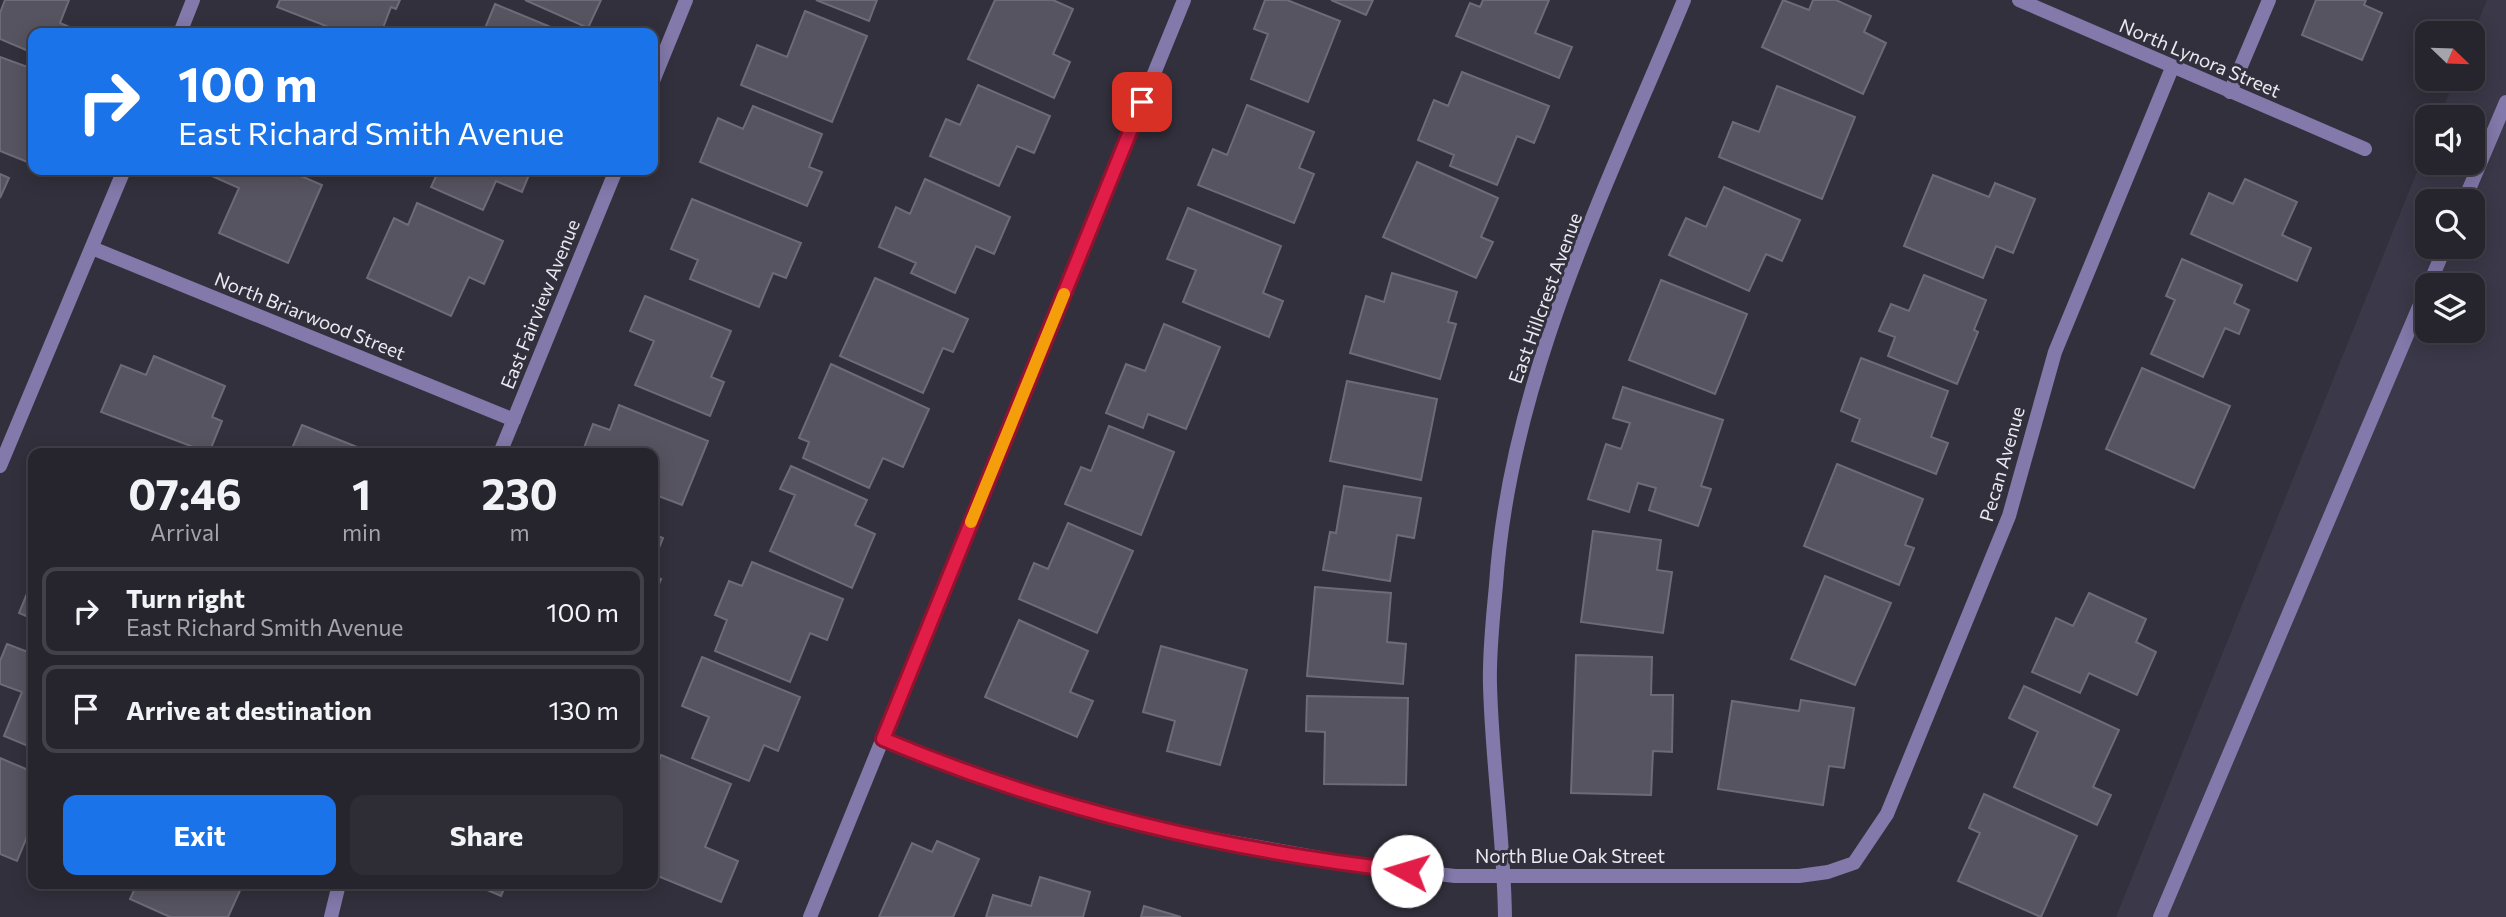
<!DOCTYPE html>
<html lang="en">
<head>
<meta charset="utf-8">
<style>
  :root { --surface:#26242d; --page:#2e2c35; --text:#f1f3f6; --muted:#a4a4aa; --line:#424149; --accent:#1a73e8 }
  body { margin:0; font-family:Commissioner,sans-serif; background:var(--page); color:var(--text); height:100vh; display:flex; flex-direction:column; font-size:26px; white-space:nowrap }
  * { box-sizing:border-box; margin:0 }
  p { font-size:23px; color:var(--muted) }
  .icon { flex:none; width:38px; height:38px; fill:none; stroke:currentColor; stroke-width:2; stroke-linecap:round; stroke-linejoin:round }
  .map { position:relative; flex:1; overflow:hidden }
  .side { position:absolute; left:28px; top:448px; width:630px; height:441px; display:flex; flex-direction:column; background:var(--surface); border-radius:14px; box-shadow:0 4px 18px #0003,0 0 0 2px var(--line) }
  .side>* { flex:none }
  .guide { position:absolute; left:28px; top:28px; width:630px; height:147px; border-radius:14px; box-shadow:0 4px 18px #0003,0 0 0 2px var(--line); background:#1a73e8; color:#fff; overflow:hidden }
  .needle { width:46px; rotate:113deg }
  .buttons { position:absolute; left:2415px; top:21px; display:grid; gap:14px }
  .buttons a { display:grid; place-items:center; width:70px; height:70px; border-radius:14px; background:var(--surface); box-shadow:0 4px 18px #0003,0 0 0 2px var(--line); font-size:35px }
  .pin { position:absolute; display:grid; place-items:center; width:60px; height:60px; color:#fff; margin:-30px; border-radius:14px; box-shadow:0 4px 10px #0006 }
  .me { position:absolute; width:77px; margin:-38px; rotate:276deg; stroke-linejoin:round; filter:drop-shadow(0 0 5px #0008) }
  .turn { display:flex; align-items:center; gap:24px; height:147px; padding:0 35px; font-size:32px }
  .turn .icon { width:91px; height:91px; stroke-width:2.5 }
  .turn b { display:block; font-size:49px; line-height:60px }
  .eta { display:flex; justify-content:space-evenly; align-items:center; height:119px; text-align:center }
  .eta b { font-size:42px; font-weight:700; line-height:49px }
  .cta { display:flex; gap:14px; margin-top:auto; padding:14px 35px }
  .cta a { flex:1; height:80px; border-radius:14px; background:var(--accent); color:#fff; font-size:28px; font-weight:700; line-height:80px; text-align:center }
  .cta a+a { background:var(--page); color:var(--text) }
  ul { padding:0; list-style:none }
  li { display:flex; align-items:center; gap:21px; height:88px; margin:0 14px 10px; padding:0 21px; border:4px solid var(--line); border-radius:14px }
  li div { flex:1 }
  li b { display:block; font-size:26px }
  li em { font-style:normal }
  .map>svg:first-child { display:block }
  .built { fill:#3b3849; fill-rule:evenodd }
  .building { fill:#575461; stroke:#6e6b78; stroke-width:2 }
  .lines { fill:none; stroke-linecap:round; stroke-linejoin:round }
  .service { stroke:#8379aa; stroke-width:14 }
  .minor { stroke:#8379aa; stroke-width:14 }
  .route-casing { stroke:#92132f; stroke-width:18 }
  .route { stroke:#e11d48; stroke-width:12 }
  .slow { stroke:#f59e0b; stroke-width:12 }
  .labels { text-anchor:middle; stroke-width:6; stroke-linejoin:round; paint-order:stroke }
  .street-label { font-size:19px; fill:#eae9f0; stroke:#32303c }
</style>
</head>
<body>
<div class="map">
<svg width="2506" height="917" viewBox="0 0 2506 917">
  <rect width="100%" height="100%" fill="#32303c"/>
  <!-- built -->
  <path class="built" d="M2487,0H2506V917H2116L2427,147V163H2473V117H2439L2455,79H2473V34ZM2427,201H2473V247H2427ZM2427,285H2473V331H2427Z"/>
  <!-- building -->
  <path class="building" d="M5,0H69L60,23L83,33H33V53L0,39V13Z
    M280,0H400L396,9L391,7L381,33H344L277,7Z
    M525,0H601L588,28Z
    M816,0H877L869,21Z
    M995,0H1053L1073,9L1053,54L1070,62L1054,98L968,59Z
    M1265,0H1287L1340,21L1308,102L1251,79L1268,34L1254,29Z
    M1331,0H1373L1366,15Z
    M1483,0H1549L1535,33L1572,47L1559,78L1456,36L1470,3L1480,7Z
    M1783,0L1809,10L1813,0H1836L1871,16L1864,32L1886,43L1863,94L1762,47Z
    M2316,0H2366L2364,5L2382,13L2362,60L2302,35Z
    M495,4L565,33H483Z
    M805,11L867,36L832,122L741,85L757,45L787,57Z
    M0,57L33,69V109L28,122L33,124L30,163L0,151Z
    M1462,72L1549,106L1534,143L1517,136L1497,185L1450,166L1454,155L1418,140L1434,100L1448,106Z
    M978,85L1050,116L1034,153L1017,146L999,186L930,156L946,119L960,125Z
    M1777,86L1855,117L1822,199L1719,157L1733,122L1759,132Z
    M1247,105L1314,132L1299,168L1314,174L1294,223L1198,185L1213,149L1227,155Z
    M753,106L822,134L809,167L822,172L807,206L700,162L718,118L743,129Z
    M1417,162L1498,198L1481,237L1493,242L1476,278L1383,237Z
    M204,170H287L322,185L288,263L219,233L239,188L203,172Z
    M439,170H531L522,192L496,181L483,210L431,187Z
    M0,174L9,178L0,198Z
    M1933,175L1989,197L1995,183L2035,199L2013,253L1996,246L1983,278L1904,246Z
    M925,179L1010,217L994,254L976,246L955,293L911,273L916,263L879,247L896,207L910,214Z
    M2245,179L2297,202L2282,235L2311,248L2297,281L2191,234L2209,193L2233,204Z
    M1724,187L1800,220L1782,261L1766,254L1749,291L1669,255L1686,218L1706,227Z
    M692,199L801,243L786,278L773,273L759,307L690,279L698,260L671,249Z
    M417,203L503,241L484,284L469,277L451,316L367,278L394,218L408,225Z
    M1188,208L1281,246L1263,293L1283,301L1269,337L1183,302L1196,270L1167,259Z
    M2182,259L2242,285L2234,303L2249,310L2239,334L2225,328L2203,377L2151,354L2175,300L2166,296Z
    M1392,273L1457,292L1448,322L1456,324L1440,379L1350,353L1366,296L1384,302Z
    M1924,275L1986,300L1974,330L1978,332L1957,384L1888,356L1895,337L1879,331L1891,304L1909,311Z
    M875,278L968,319L953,352L943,348L923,393L840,356Z
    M1661,280L1747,314L1715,394L1629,360Z
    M645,296L731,331L711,377L724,382L710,416L635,385L654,341L630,331Z
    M1164,324L1220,347L1186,429L1148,414L1143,428L1106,413L1126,364L1145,371Z
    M154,356L225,386L212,417L222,421L209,453L101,412L121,365L146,375Z
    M1861,358L1948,391L1931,437L1948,443L1936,474L1852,441L1860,419L1841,411Z
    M831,364L929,409L903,467L883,458L869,488L803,458L809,442L799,438Z
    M2142,368L2230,406L2194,488L2106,449Z
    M1347,381L1437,399L1421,480L1330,461Z
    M1623,387L1723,420L1701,486L1711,489L1698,526L1649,510L1656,488L1638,483L1629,512L1588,499L1606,444L1621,449L1630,423L1613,418Z
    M619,405L708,441L682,505L653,494V453H582L593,424L610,430Z
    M302,425L372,453H290Z
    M1109,426L1174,452L1141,535L1065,504L1081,467L1091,471Z
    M1837,464L1923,499L1905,545L1914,548L1899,585L1804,546Z
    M791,466L867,500L855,525L875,534L852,588L770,551L795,495L780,489Z
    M1344,486L1421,498L1414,538L1397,535L1390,581L1323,570L1330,532L1336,533Z
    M1068,523L1133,551L1097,633L1019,599L1034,563L1048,569Z
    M1593,531L1661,540L1657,570L1672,572L1663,633L1581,622Z
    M653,534L663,538L653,563Z
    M752,562L843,599L827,640L810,633L790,682L715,651L727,620L715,615L729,581L742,586Z
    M653,576L661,579L653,599Z
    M1825,576L1891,603L1855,685L1791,659Z
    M33,579V619L19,613Z
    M1315,587L1391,593L1387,642L1406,644L1403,684L1307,676Z
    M2089,593L2146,619L2136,642L2156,652L2137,695L2089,673L2080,693L2032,672L2056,618L2073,626Z
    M1019,620L1088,651L1070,692L1093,701L1077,737L985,697Z
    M7,644L33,654V748L4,736L22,692L0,684V661Z
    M1161,646L1247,670L1220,765L1167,751L1175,721L1143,712Z
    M1576,655L1652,657L1651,695H1673L1672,752L1653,751L1651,795L1571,793Z
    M702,657L800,697L778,751L764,745L749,781L692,758L709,717L682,706Z
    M2024,686L2119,730L2093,787L2111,795L2097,825L2014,787L2038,732L2009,718Z
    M1307,696L1408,698L1406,785L1324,784L1325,732L1306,731Z
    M1801,700L1854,708L1844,768L1829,766L1823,805L1718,789L1732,701L1799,711Z
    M661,755L731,784L705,847L738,861L721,902L653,874V776Z
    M0,758L33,772V828L31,827L17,861L0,854Z
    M1984,794L2077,836L2041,917L1958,881L1980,833L1969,828Z
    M937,841L979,859L953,917H879L912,843L932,852Z
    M1040,877L1090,892L1083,917H986L993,895L1031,906Z
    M137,884H243L228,917H170L130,899Z
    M473,884H506L501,896Z
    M1144,906L1181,917H1141Z"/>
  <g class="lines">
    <!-- service -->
    <path class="service" d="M2230,92L2269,0
      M2464,201L2506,102
      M2429,285L2445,247
      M2160,917L2427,288"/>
    <!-- minor -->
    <path class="minor" d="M2019,0L2365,149
      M180,33L193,0
      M653,81L686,0
      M92,248L514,420
      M500,453L616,170
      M0,466L124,170
      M883,739L921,755L1072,806L1174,832L1360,865L1455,876H1799L1828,872L1854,863L1887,814L2009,516L2055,352L2172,68
      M331,917L339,884
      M810,917L1184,0
      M1505,917C1504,839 1492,763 1490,685C1489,652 1493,618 1496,585C1510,378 1606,189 1684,0"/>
  </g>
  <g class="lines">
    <defs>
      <path id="route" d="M1142,102L883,739C1049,809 1228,851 1407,871"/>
    </defs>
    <!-- route casing -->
    <use href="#route" class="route-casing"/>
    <!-- route -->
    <use href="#route" class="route"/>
    <!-- slow -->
    <path class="slow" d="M971,522L1064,294"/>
  </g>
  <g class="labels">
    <!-- street labels -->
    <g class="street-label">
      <text transform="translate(2200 58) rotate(23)" y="7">North Lynora Street</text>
      <text transform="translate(1545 298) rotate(-70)" y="7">East Hillcrest Avenue</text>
      <text transform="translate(540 304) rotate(-68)" y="7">East Fairview Avenue</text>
      <text transform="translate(310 316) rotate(22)" y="7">North Briarwood Street</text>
      <text transform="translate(2002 464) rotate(-74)" y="7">Pecan Avenue</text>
      <text x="1570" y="863">North Blue Oak Street</text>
    </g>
  </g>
</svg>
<div class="buttons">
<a><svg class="needle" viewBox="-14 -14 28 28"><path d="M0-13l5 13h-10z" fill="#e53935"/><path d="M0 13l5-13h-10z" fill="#a4a4aa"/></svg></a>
<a><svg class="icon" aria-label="sound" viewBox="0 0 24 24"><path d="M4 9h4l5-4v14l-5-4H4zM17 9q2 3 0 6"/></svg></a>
<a><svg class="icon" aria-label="search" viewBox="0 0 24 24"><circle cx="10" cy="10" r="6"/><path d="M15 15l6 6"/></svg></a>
<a><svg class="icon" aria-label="layers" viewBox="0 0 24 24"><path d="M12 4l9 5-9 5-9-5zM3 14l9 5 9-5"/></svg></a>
</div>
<div class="pin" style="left:1142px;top:102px;background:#d93025"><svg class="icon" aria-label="arrive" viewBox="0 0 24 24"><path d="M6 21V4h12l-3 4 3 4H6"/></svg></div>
<svg class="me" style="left:1407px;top:871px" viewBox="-20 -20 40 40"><circle r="19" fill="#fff"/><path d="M0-13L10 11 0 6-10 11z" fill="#e11d48"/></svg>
<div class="guide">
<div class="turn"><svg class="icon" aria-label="right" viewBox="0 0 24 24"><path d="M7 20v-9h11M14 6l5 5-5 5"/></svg><div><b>100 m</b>East Richard Smith Avenue</div></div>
</div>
<section class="side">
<div class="eta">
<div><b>07:46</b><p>Arrival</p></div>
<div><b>1</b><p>min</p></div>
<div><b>230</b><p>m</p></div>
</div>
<ul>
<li><svg class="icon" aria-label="right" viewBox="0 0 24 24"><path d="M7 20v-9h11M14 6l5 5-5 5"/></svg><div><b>Turn right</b><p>East Richard Smith Avenue</p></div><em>100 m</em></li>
<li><svg class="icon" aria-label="arrive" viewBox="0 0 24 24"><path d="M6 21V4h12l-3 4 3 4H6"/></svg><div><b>Arrive at destination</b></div><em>130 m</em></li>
</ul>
<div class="cta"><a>Exit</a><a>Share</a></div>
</section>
</div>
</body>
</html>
